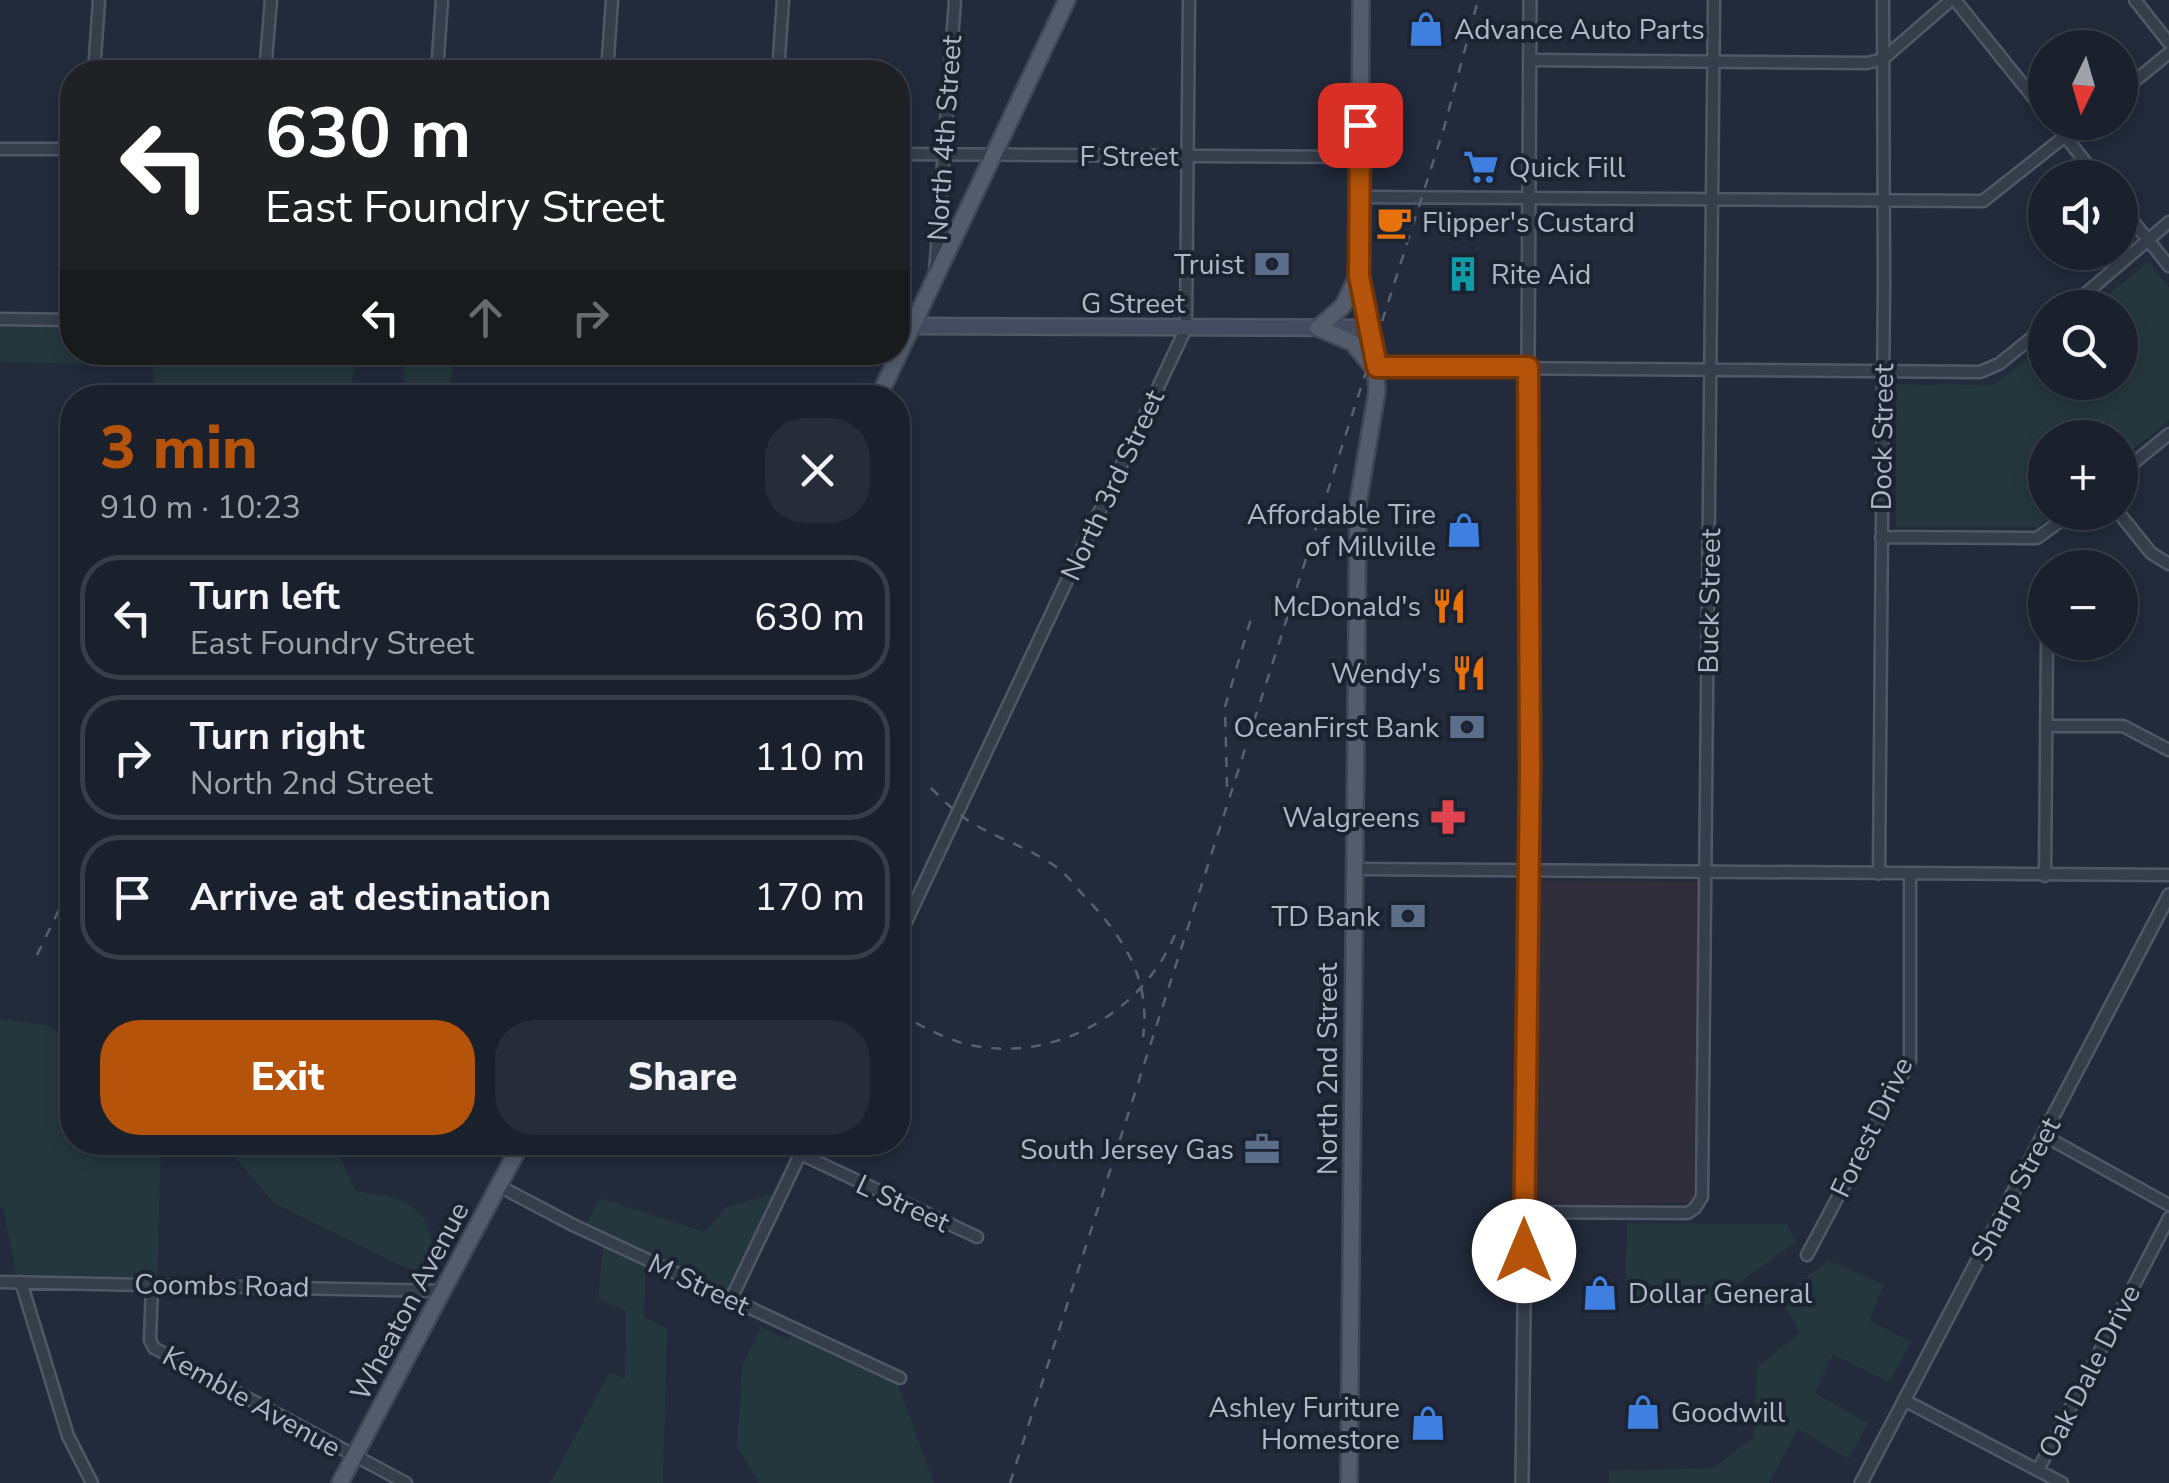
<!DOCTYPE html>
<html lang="en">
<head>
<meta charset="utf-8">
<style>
  :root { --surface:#1a202c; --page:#272d38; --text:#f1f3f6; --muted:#9fa3a9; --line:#383e48; --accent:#b45309 }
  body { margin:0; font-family:"Nunito Sans",sans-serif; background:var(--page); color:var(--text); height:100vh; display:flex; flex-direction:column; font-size:38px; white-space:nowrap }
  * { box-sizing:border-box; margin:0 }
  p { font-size:32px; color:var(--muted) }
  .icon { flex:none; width:55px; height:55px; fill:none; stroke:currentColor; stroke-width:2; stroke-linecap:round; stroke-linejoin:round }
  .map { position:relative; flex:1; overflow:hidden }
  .panel { position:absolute; left:60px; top:385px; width:850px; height:770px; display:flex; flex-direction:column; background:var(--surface); border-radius:40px; box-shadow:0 5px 15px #0003,0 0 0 2px var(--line) }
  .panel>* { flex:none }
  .top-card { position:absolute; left:60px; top:60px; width:850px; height:305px; border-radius:40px; box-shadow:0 5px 15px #0003,0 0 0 2px var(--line); background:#202124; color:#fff; overflow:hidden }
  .needle { width:65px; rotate:185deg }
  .controls { position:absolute; left:2028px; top:30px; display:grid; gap:20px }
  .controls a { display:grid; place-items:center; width:110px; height:110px; border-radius:50%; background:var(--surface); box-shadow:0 5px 15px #0003,0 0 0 2px var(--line); font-size:50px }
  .pin { position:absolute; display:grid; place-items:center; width:85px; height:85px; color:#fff; margin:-42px; border-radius:20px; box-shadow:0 5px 15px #0006 }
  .me { position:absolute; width:110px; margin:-55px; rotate:0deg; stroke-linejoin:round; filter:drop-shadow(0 0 8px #0008) }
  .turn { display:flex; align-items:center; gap:35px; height:210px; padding:0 40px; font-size:45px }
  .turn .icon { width:130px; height:130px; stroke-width:2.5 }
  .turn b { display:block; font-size:70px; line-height:85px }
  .lanes { display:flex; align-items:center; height:95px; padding:0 40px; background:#0003; justify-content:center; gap:50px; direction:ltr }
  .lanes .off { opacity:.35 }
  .round { display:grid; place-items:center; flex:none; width:105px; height:105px; border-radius:40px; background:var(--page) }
  .headline { display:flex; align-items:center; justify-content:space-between; height:170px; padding:0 40px }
  h1 { font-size:60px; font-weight:800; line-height:75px; color:var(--accent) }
  .cta { display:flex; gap:20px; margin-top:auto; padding:20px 40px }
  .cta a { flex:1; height:115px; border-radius:40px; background:var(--accent); color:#fff; font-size:40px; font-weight:800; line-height:115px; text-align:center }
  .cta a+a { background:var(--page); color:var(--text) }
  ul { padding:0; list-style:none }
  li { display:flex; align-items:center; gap:30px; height:125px; margin:0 20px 15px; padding:0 20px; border:5px solid var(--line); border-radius:40px }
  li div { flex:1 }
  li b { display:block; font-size:38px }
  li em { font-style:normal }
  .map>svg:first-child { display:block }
  .medical { fill:#312e3c }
  .green { fill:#24373c }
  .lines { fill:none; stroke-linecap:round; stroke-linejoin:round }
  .minor-casing { stroke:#515766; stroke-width:15 }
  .tertiary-casing { stroke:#515766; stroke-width:16 }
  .secondary-casing { stroke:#515766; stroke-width:19 }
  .primary-casing { stroke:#3f4654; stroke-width:20 }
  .minor { stroke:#363d4b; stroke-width:10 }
  .tertiary { stroke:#363d4b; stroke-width:11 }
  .secondary { stroke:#444b5e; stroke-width:14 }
  .primary { stroke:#545b6b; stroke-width:15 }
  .rail { stroke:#586072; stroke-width:2.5; stroke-dasharray:10 10; stroke-linecap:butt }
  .route-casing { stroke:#753606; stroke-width:25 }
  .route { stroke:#b45309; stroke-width:18 }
  .labels { text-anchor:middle; stroke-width:8; stroke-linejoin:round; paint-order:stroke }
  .poi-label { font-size:28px; fill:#b1b7c7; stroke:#1b2230; text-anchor:end }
  .street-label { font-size:28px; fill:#b1b7c7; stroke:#1b2230 }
</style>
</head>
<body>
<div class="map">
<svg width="2169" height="1483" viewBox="0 0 2169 1483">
  <rect width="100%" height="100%" fill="#222a3b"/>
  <!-- medical -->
  <path class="medical" d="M1534,881L1700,882L1693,1203L1537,1205Z"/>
  <!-- green -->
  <path class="green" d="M2148,262L2169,288V420L2120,460V438H2045V512L2056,513L2038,527H1896V384L1993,385L2045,346V382H2120V308L2093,307Z
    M0,320H72V352L456,353L446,397H403L404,366H354L351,397H154L153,365L0,362Z
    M0,1019L45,1025L60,1032L65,1023L72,1027V1142L161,1143L157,1283L18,1282L3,1208H0Z
    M203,1143H334L355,1191C370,1194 389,1195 403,1201C433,1215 439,1251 425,1277L274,1203L228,1149Z
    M778,1193L726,1297L646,1260L644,1317L667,1329L663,1483H550L610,1372L625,1379L626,1311L598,1299L604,1239L584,1229L600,1198L705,1232L726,1207Z
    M1627,1223L1787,1224L1796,1242L1708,1305H1625Z
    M1829,1260L1884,1285L1869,1320L1911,1342L1889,1382L1833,1354L1815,1393L1868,1423L1849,1459L1798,1429L1769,1483H1608L1609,1471L1713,1468L1754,1437L1757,1367L1800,1333L1780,1298Z
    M761,1327L789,1340L795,1329L894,1374L934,1483H759L737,1447L742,1366Z"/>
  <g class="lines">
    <defs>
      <path id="minor" d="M1955,0L2045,112
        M2135,0L2169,43
        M1530,60L1867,63L1883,59L1951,0
        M94,72L99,0
        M265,72L271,0
        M437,72L442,0
        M607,72L612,0
        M778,72L783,0
        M2120,93L2169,53
        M2054,122L2098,178
        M0,149H72
        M898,154L1360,157
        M1360,197L1983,201L2083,122
        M2120,205L2169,266
        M935,273L955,0
        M2069,308L2169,222
        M0,319L72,320
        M1377,367L1980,372L1999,364L2045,327
        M2120,474L2169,434
        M2118,512L2151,553L2169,564
        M1881,537L2037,538L2073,512
        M2046,726H2123L2169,750
        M1354,869L2169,875
        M1879,874L1884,285L1883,0
        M2045,876L2047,642
        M898,939L1186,328L1189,0
        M2043,1135L2169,1205
        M775,1142L977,1237
        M499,1186L573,1225L900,1378
        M1524,1212L1688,1213L1695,1208L1702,1197L1714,0
        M1807,1255L1910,1061V874
        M0,1282L443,1291
        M21,1282L68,1436L92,1483
        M152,1284L150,1340L154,1348L406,1483
        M731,1299L806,1142
        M1904,1400L2062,1483
        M2038,1470L2169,1218"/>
      <path id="tertiary" d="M1522,1483L1530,768L1528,367L1530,0
        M1861,1483L2169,895"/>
      <path id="secondary" d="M912,326L1368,328"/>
      <path id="primary" d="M1318,328L1353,343L1369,363L1377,367
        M1318,328L1343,306L1357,277
        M878,398L1067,0
        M340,1483L522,1142
        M1349,1483L1358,503L1377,391L1374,348L1359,276L1361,0"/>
    </defs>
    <!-- minor casing -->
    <use href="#minor" class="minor-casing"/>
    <!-- tertiary casing -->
    <use href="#tertiary" class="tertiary-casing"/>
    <!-- secondary casing -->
    <use href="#secondary" class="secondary-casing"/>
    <!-- primary casing -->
    <use href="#primary" class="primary-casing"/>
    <!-- minor -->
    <use href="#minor" class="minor"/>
    <!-- tertiary -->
    <use href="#tertiary" class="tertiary"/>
    <!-- secondary -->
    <use href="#secondary" class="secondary"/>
    <!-- primary -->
    <use href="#primary" class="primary"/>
    <!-- rail -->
    <path class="rail" d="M1227,787L1225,707L1253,612
      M931,788C944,801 957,814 972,823C999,839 1029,848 1055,866C1068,875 1076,888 1087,899C1125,939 1151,981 1143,1037
      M37,955L72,883
      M898,1014C923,1026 947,1041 975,1046C1058,1061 1142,1012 1175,935
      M1010,1483L1444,128L1478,0"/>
  </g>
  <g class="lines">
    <defs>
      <path id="route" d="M1360,125L1359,276L1377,367H1528L1530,768L1524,1251"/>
    </defs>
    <!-- route casing -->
    <use href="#route" class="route-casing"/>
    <!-- route -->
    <use href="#route" class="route"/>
  </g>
  <!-- icons -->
  <defs>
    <symbol id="shop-bare" viewBox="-9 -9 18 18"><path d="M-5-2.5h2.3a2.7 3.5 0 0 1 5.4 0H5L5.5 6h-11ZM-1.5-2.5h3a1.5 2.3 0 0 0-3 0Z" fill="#3f7fe0" stroke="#1b2230" stroke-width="2.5" paint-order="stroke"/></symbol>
    <symbol id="supermarket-bare" viewBox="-9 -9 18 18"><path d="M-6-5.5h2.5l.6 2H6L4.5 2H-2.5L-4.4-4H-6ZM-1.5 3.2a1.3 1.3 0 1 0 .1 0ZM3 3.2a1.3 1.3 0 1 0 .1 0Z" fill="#3f7fe0" stroke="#1b2230" stroke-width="2.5" paint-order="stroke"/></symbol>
    <symbol id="cafe-bare" viewBox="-9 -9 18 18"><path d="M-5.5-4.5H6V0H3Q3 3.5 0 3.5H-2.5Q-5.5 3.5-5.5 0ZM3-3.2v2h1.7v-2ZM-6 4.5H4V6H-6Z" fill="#e8710a" stroke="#1b2230" stroke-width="2.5" paint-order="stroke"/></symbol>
    <symbol id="bank-bare" viewBox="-9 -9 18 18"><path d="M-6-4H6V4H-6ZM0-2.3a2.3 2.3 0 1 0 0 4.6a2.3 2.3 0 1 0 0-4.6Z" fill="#5c6f8a" stroke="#1b2230" stroke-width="2.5" paint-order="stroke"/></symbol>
    <symbol id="building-bare" viewBox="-9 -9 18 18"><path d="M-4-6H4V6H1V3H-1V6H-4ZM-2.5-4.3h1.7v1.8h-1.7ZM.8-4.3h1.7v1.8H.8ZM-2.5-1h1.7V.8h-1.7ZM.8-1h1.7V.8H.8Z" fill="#0f9aa8" stroke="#1b2230" stroke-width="2.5" paint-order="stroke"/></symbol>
    <symbol id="restaurant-bare" viewBox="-9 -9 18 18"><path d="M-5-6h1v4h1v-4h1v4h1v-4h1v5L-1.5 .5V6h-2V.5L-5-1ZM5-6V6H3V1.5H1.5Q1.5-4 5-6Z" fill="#e8710a" stroke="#1b2230" stroke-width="2.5" paint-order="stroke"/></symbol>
    <symbol id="pharmacy-bare" viewBox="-9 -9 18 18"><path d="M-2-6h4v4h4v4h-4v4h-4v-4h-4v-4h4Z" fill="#e0444e" stroke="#1b2230" stroke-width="2.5" paint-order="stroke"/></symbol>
    <symbol id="office-bare" viewBox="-9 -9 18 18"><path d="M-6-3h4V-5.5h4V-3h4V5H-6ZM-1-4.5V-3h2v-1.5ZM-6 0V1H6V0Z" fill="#5c6f8a" stroke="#1b2230" stroke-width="2.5" paint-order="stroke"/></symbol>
  </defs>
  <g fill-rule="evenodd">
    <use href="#shop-bare" x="1401" y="4" width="50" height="50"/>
    <use href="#supermarket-bare" x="1456" y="142" width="50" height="50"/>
    <use href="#cafe-bare" x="1369" y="197" width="50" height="50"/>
    <use href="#bank-bare" x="1247" y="239" width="50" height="50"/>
    <use href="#building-bare" x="1438" y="249" width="50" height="50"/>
    <use href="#shop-bare" x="1439" y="505" width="50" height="50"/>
    <use href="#restaurant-bare" x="1424" y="581" width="50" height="50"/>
    <use href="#restaurant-bare" x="1444" y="648" width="50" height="50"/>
    <use href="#bank-bare" x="1442" y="702" width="50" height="50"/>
    <use href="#pharmacy-bare" x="1423" y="792" width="50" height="50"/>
    <use href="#bank-bare" x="1383" y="891" width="50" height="50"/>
    <use href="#office-bare" x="1237" y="1124" width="50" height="50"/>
    <use href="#shop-bare" x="1575" y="1268" width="50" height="50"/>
    <use href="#shop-bare" x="1618" y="1387" width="50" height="50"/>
    <use href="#shop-bare" x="1403" y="1398" width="50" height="50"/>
  </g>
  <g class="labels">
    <!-- poi labels -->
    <g class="poi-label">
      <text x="1454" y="39" text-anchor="start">Advance Auto Parts</text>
      <text x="1509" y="177" text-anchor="start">Quick Fill</text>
      <text x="1422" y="232" text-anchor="start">Flipper's Custard</text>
      <text x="1244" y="274">Truist</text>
      <text x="1491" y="284" text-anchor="start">Rite Aid</text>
      <text x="1436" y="524">Affordable Tire<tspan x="1436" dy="32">of Millville</tspan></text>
      <text x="1421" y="616">McDonald's</text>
      <text x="1441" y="683">Wendy's</text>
      <text x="1439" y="737">OceanFirst Bank</text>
      <text x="1420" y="827">Walgreens</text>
      <text x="1380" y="926">TD Bank</text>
      <text x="1234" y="1159">South Jersey Gas</text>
      <text x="1628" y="1303" text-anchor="start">Dollar General</text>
      <text x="1400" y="1417">Ashley Furiture<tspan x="1400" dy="32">Homestore</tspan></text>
      <text x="1671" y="1422" text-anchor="start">Goodwill</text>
    </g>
    <!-- street labels -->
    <g class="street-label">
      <text transform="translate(944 138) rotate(-86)" y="10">North 4th Street</text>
      <text x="1129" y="166">F Street</text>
      <text x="1133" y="313">G Street</text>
      <text transform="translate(1882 437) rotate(-89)" y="10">Dock Street</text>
      <text transform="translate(1112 485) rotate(-65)" y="10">North 3rd Street</text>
      <text transform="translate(1709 601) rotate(-89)" y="10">Buck Street</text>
      <text transform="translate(1327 1069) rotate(-90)" y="10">North 2nd Street</text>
      <text transform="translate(1871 1127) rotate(-64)" y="10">Forest Drive</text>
      <text transform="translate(2015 1189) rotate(-62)" y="10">Sharp Street</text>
      <text transform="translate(903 1203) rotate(25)" y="10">L Street</text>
      <text transform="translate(699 1284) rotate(25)" y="10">M Street</text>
      <text transform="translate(222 1285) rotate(1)" y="10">Coombs Road</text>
      <text transform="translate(409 1301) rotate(-62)" y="10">Wheaton Avenue</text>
      <text transform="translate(2089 1371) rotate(-63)" y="10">Oak Dale Drive</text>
      <text transform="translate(252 1401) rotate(29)" y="10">Kemble Avenue</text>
    </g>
  </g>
</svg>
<div class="controls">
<a><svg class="needle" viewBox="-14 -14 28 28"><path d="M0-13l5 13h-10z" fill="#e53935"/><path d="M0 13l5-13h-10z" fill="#9fa3a9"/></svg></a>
<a><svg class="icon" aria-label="sound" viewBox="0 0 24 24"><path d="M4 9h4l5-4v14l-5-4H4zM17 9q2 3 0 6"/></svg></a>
<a><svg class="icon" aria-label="search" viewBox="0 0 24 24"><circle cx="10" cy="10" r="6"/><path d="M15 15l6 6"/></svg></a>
<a>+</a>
<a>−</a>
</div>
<div class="pin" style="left:1360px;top:125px;background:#d93025"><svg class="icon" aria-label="arrive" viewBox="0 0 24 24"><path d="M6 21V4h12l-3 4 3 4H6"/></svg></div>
<svg class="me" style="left:1524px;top:1251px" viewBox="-20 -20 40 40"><circle r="19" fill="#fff"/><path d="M0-13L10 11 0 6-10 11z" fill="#b45309"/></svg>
<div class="top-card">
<div class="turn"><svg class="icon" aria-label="left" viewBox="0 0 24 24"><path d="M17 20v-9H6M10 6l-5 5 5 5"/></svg><div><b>630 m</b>East Foundry Street</div></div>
<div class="lanes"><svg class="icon" aria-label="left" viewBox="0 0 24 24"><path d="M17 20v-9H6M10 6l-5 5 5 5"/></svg><svg class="icon off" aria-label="ahead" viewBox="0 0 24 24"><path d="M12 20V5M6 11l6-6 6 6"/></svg><svg class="icon off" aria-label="right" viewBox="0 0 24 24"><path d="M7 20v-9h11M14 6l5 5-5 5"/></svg></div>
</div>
<section class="panel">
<div class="headline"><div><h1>3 min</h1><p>910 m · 10:23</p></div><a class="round"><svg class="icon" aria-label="close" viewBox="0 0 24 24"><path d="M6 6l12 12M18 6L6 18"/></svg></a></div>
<ul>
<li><svg class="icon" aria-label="left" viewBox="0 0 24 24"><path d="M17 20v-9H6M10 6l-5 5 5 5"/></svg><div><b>Turn left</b><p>East Foundry Street</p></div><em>630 m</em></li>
<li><svg class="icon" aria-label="right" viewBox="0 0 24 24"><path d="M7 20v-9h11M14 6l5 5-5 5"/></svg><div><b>Turn right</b><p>North 2nd Street</p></div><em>110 m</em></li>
<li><svg class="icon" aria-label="arrive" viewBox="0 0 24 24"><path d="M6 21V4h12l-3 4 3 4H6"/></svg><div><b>Arrive at destination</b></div><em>170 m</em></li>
</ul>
<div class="cta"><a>Exit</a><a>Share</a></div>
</section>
</div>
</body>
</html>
